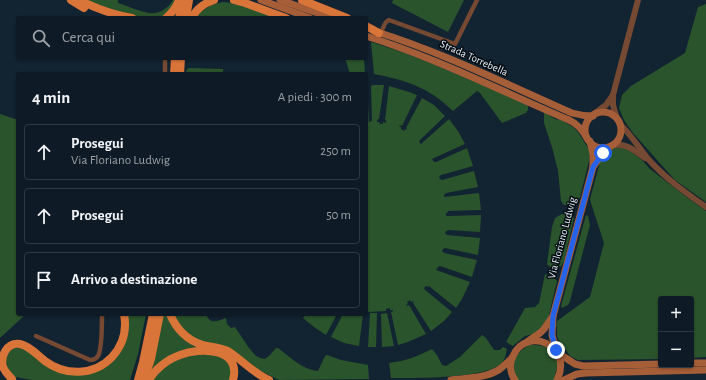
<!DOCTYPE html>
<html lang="it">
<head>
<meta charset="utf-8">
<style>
  body { margin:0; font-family:"Alegreya Sans",sans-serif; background:#1c2732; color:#f1f3f6 }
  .controls { position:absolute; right:12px; bottom:12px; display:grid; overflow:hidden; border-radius:4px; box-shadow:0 1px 3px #0004 }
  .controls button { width:36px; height:36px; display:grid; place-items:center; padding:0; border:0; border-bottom:1px solid #2e3842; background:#0e1a25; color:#f1f3f6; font:20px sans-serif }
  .stop { position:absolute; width:12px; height:12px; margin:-9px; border:3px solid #2563eb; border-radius:50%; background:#fff }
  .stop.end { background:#2563eb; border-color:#fff; box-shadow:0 1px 4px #0008 }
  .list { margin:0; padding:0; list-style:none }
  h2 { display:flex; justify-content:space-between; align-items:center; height:52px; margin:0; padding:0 16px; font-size:17px }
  h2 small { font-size:13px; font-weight:400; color:#9ba1a7 }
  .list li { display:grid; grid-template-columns:26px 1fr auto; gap:12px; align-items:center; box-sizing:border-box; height:56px; margin:0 8px 8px; padding:0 8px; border:1px solid #2e3842; border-radius:4px }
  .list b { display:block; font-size:15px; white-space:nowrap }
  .list p { margin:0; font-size:13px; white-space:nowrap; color:#9ba1a7 }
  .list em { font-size:13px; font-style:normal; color:#9ba1a7 }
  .icon { flex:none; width:22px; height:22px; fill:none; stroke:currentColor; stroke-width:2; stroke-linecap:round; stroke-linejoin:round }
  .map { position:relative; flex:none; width:706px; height:380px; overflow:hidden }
  .search { position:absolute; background:#0e1a25; box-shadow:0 1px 3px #0004; left:16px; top:16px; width:352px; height:44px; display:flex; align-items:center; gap:10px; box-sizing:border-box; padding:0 14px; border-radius:4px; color:#9ba1a7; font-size:15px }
  .panel { position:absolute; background:#0e1a25; box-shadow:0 1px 3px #0004; left:16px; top:72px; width:352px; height:244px; border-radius:4px }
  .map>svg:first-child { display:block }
  .green { fill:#2a542c }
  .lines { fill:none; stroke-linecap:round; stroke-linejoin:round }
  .minor { stroke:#764932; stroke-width:4.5 }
  .tertiary { stroke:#764932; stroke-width:6 }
  .secondary { stroke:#a55e37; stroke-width:7 }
  .trunk { stroke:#da753a; stroke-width:8 }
  .route { stroke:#2563eb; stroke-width:5 }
  .labels { text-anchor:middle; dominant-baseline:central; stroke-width:3; stroke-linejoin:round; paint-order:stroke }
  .street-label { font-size:11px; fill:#e4eff9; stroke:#050c12 }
</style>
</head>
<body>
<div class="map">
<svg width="706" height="380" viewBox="0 0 706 380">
  <rect width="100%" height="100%" fill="#122331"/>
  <g class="green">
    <path d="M85,0h33v3c10,3 20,8 31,10 9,2 20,-5 24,-13h4c-3,5 -7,11 -11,15 -13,12 -66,-10 -81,-15z"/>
    <polygon points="393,0 464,0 448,32 392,3"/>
    <path d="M223,2l10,1 47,15h-85c10,-10 14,-13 28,-16z"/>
    <polygon points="706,4 706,202 675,180 633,133 624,120 619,108 622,95 631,86 685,53 698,7"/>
    <path d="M371,42l31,10 36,14 88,38 2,2v4l-2,3 -24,10 -22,-30 -3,-2 -24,20c-25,-24 -45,-30 -79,-37z"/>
    <polygon points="345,58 364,58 365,74 350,74"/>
    <polygon points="190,68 223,69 223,74 185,74 187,69"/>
    <polygon points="366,85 367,86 369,122 372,121 371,86 373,85 384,85 379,119 377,120 377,122 379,122 380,124 383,124 383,122 386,123 386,120 385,120 389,86 409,92 417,95 402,126 400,125 399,126 401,127 401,129 404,131 405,129 407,130 407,129 406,128 422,98 434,105 445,116 420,140 419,142 421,144 449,119 458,131 465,144 434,158 432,159 434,162 436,162 467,148 473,166 441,175 439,177 440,179 442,180 474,171 478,187 446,193 444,195 444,197 479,193 481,210 448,211 448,212 446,213 446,216 448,216 481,215 480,232 448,230 447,231 446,231 445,233 447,235 480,238 478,255 445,248 443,249 442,251 444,253 477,260 472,277 440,266 438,267 436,270 470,282 462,299 456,308 429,286 428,287 426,286 424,288 425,290 452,312 444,321 431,331 413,303 414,302 413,301 411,302 410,300 407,302 408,304 406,305 407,306 409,305 426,334 408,342 398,345 391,312 393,311 393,310 390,310 390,308 386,309 386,311 368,312 368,309 366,308 366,119 367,114 366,110"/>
    <polygon points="544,112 555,119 561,120 573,127 578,132 590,151 589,161 580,197 576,204 571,205 564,205 561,201 558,171 552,147 544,123"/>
    <polygon points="0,114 18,120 18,314 26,314 0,338"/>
    <polygon points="616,148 626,148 642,160 650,169 685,196 706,211 706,357 691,358 691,299 661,299 661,359 578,360 570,356 558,339 557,336 557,327 556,326 557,321 590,297 604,243 591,203 590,199 601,159 608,151"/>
    <path d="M562,214h5l7,4 -10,43c-1,1 -2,4 -3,5 -4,4 -11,2 -14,-2l5,-37 3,-9z"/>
    <polygon points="586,215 588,216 590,225 570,301 568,305 562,308 561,306"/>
    <polygon points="545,274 555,279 557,281 549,315 545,324 534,334 525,336 513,346 506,342 525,308 535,307 539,303"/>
    <polygon points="370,313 377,313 376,347 368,347"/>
    <polygon points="387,313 394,346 382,347 381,314"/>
    <polygon points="126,314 146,314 138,354 130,380 32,380 15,377 8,371 5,358 11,348 24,347 44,363 81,373 116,354"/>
    <polygon points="163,314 167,314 198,347 190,349 152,371 153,361"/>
    <path d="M170,314h36c4,11 11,7 20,4l1,6 4,4 4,-1 14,21 7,8 4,2 5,1 5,-4 6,-7h2c12,9 25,22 40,23l7,-15 2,-1 14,5 27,5 1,14 -90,1 -72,-36 -21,-9z"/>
    <polygon points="306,314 337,314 326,335 314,327 303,318"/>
    <polygon points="343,314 363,314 359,346 344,343 331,337"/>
    <path d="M482,335l4,3 8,12h6l3,-3 4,2c-1,4 -2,11 -5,14 -15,16 -89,15 -111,15l-2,-15c17,-2 29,-7 43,-14l5,6 5,10 4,1 14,-9z"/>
    <path d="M529,345c18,0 20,2 29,17l-4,18h-36c-1,-3 -3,-6 -4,-9 -3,-13 6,-20 15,-26z"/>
    <polygon points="187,354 223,355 232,368 230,380 150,380 162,368"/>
  </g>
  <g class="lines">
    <g class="minor">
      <path d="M381,33c2,-4 3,-11 8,-13l66,24 22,-44"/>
      <polyline points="165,74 165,58"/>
      <path d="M36,336l54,24c3,0 6,-1 8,-4 4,-7 4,-33 4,-42"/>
    </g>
    <g class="tertiary">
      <polyline points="594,114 606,105 613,95"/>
      <polyline points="617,119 613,105 613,95 638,0"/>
      <path d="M620,124c11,11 19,24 29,36 16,18 37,33 57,47"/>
      <path d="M612,145c15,-2 22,5 33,13"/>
    </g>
    <g class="secondary">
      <polyline points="261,0 310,18"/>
      <polyline points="280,0 332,18"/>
      <path d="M374,31c68,21 132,53 198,82 7,2 13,3 21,3"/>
      <path d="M366,36c70,22 135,55 203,84 9,4 13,10 18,18"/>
      <circle cx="603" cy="130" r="18"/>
      <polyline points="593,167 603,153 609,147"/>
      <polyline points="527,342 540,333 544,329 553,316"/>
      <polyline points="556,350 552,335 553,316 593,167 593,154 590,141"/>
      <polyline points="558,353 575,364 583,366 661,364"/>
      <polyline points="691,363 706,363"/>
      <path d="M451,380c16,-2 36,-2 49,-11 4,-3 8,-7 12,-11"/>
      <path d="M515,380c-5,-7 -6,-16 -2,-24 14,-31 61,-10 44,24"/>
      <polyline points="564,380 577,374 586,373 706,370"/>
    </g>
    <g class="trunk">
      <polyline points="71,0 84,8"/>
      <path d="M79,0c16,8 35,15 53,18"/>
      <polyline points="234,0 245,3 286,18"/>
      <polyline points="302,0 347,18"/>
      <path d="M166,18c6,-5 10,-10 13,-18"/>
      <polyline points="179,18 182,3"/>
      <polyline points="186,18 189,0"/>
      <path d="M192,18c4,-9 13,-15 22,-18"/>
      <polyline points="366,26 379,33"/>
      <polyline points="174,74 175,58"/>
      <polyline points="180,74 181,58"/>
      <path d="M170,314c6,15 18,27 33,31 8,2 17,2 25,6 14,9 25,22 41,29"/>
      <path d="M12,379c-3,-3 -7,-7 -9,-12 -3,-11 4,-25 17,-23 10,2 17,11 25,17 20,15 49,15 67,-4 11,-12 15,-27 12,-43"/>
      <polyline points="138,380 143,362 153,314"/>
      <polyline points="144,380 151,359 160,314"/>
      <path d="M149,380c6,-11 19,-21 31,-25 20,-8 62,-7 53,25"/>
    </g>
  </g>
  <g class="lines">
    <polyline class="route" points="556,350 552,335 553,316 593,167 603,153"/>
  </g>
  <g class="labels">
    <g class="street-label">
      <text transform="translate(474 58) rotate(24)">Strada Torrebella</text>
      <text transform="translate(562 238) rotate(-75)">Via Floriano Ludwig</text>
    </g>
  </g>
</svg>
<div class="controls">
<button>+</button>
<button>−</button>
</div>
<div class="stop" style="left:603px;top:153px"></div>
<div class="stop end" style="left:556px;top:350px"></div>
<div class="search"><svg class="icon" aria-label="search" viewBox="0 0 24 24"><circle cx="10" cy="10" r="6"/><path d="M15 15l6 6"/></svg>Cerca qui</div>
<section class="panel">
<h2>4 min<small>A piedi · 300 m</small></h2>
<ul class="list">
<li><svg class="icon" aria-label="ahead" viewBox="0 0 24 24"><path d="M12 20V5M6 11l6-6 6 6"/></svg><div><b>Prosegui</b><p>Via Floriano Ludwig</p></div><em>250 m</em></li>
<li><svg class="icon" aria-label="ahead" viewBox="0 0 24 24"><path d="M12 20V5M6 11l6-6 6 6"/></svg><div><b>Prosegui</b></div><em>50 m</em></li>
<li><svg class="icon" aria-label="arrive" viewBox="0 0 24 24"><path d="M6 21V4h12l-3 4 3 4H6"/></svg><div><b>Arrivo a destinazione</b></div></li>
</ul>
</section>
</div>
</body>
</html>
